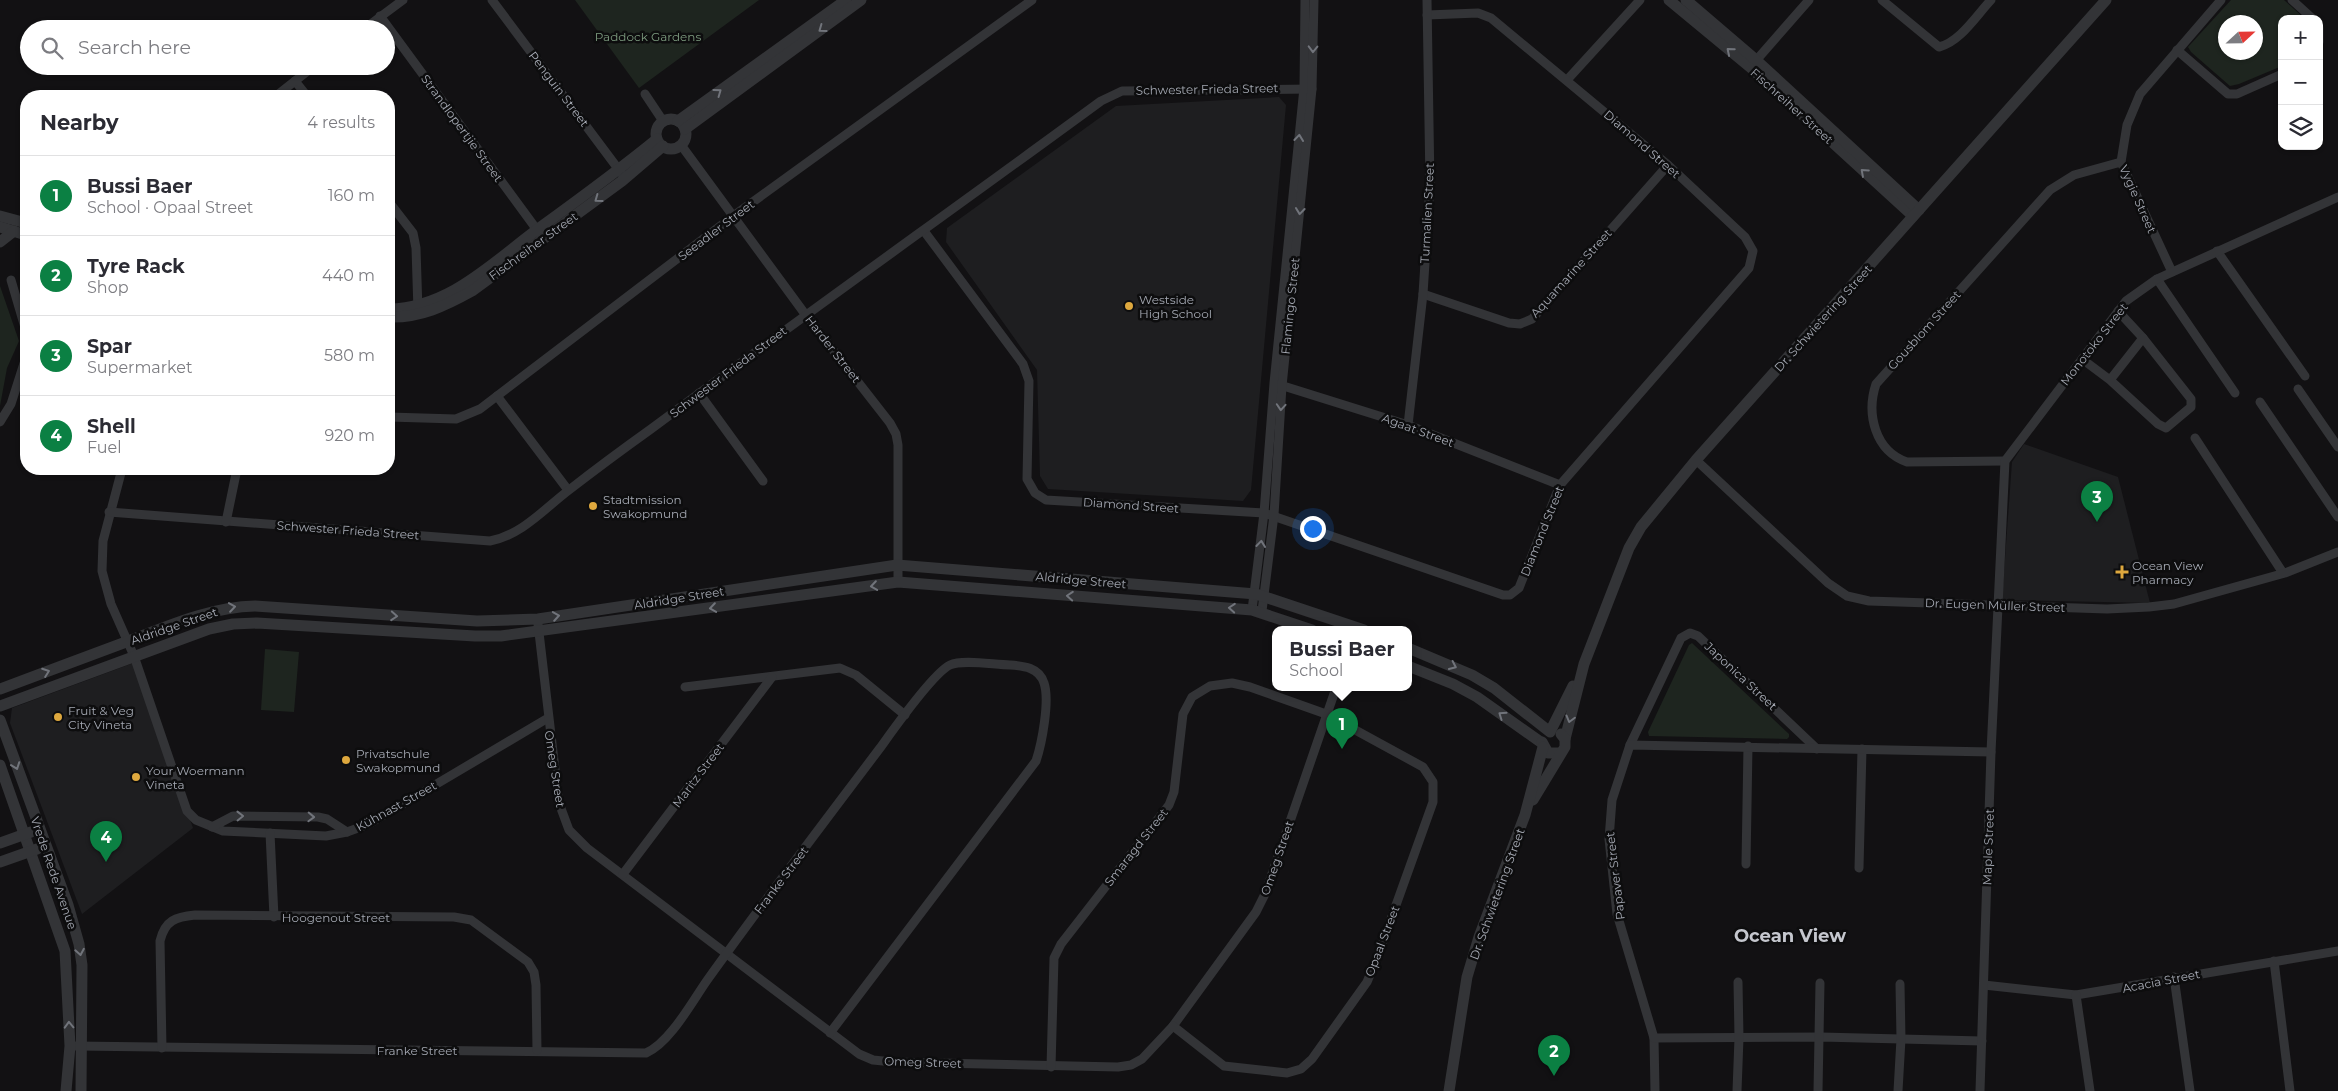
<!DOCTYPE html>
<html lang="en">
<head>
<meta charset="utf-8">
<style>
  body { margin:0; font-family:Montserrat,sans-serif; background:#f7f7f7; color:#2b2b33 }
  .controls { position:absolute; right:15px; top:15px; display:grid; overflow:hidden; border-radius:10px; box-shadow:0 1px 4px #0004 }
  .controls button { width:45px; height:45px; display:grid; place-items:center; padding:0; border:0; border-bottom:1px solid #e1e1e2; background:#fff; color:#2b2b33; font:25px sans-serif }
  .compass { position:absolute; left:2218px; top:15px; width:45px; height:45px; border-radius:50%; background:#fff; box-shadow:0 1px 4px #0004; rotate:68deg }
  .you { position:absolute; left:1312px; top:528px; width:18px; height:18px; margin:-12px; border:4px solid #fff; border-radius:50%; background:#1a73e8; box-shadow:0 0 0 8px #1a73e833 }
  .badge { display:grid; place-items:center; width:32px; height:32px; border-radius:50%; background:#0b8043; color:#fff; font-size:16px; font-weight:700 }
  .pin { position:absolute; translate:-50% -41px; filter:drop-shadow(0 1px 2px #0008) }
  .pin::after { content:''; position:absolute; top:26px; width:18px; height:15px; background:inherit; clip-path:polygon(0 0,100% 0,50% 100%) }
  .popup { position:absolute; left:1272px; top:626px; width:140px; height:65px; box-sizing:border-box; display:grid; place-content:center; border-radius:10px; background:#fff; filter:drop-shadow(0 1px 4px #0005); font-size:16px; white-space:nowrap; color:#7c7c81 }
  .popup b { font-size:19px; color:#2b2b33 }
  .popup::after { content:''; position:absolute; left:50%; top:100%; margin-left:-10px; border:10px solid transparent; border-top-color:#fff }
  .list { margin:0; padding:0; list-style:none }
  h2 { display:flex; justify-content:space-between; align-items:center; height:65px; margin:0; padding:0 20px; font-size:21px }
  h2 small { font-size:16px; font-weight:400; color:#7c7c81 }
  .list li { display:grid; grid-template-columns:32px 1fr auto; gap:15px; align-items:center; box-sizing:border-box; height:80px; padding:0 20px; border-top:1px solid #e1e1e2 }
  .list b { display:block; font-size:19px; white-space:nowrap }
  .list p { margin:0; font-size:16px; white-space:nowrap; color:#7c7c81 }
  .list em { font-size:16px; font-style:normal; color:#7c7c81 }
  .icon { flex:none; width:28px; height:28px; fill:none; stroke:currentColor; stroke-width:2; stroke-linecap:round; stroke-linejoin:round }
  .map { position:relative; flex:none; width:2338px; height:1091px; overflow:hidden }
  .search { position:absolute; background:#fff; box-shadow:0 1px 4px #0004; left:20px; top:20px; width:375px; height:55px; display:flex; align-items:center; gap:12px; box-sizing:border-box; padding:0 18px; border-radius:28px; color:#7c7c81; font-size:19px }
  .panel { position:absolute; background:#fff; box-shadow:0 1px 4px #0004; left:20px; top:90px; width:375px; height:385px; border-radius:20px }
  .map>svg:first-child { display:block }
  .built { fill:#1e1e20 }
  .green { fill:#1e251f; fill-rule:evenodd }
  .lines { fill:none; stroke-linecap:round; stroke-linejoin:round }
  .minor { stroke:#333437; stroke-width:9 }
  .tertiary { stroke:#333437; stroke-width:11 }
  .oneway { stroke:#71747b }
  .poi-dot { fill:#dea83e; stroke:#0d0d0e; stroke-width:2 }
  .labels { text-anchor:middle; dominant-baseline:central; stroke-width:5; stroke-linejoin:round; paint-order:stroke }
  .park-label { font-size:12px; fill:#7d9b7f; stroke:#0d0d0e }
  .street-label { font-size:12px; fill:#a4a8b2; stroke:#0d0d0e }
  .poi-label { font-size:12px; fill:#a4a8b2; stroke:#0d0d0e; text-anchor:start }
  .district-label { font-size:18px; font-weight:bold; fill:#c5c7ce; stroke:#0d0d0e }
</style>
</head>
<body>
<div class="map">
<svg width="2338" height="1091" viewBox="0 0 2338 1091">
  <rect width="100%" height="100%" fill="#121113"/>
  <g class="built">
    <polygon points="1279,97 1286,105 1251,490 1243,501 1048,489 1040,476 1037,370 946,242 947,228 1116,106"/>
    <polygon points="2024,444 2118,477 2150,603 2002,600 2012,462"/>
    <polygon points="136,662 193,828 82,914 10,723 12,708"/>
  </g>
  <g class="green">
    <polygon points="575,0 759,0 639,88"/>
    <path d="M2231,0h53l21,19h-23v47l-43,18 -9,2 -39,-34 -3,-5zM2226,22h30v30h-30z"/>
    <polygon points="0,286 19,341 7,368 0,406"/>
    <polygon points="1692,643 1789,734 1789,737 1787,739 1649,736 1648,732 1689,645"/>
    <polygon points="265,649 299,652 294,712 261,710"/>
  </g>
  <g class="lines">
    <g class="minor">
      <polyline points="492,0 622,174"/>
      <path d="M1882,0l57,47c21,-5 37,-31 52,-47"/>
      <polyline points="2292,0 2313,19"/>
      <polyline points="380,16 540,234"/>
      <polyline points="2319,28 2319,42"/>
      <polyline points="364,29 403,0"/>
      <polyline points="2177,50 2228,94 2237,94 2282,74"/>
      <polyline points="1753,64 1809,0"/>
      <polyline points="1567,80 1640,0"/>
      <polyline points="295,81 307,96"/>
      <polyline points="645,94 663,121"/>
      <polyline points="276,96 314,66"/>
      <polyline points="681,145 805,314 890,423 896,434 898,445 898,582"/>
      <polyline points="389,202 413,233 416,248 418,311"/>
      <polyline points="924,231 1023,364 1029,381 1027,479 1035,493 1046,500 1264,513 1503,595 1510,595 1519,588 1560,485 1749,268 1753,251 1745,237 1668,165 1491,18 1478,13 1427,15"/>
      <polyline points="2217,251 2305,376"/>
      <polyline points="2172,272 2121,162 2127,125 2140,94 2221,0"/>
      <polyline points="2157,279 2235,393"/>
      <polyline points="11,280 26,331"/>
      <polyline points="1423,294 1509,323 1520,324 1532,319 1668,165"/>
      <polyline points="2118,311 2143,338"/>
      <polyline points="2082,359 2110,380 2158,424 2166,428 2191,407 2191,399 2143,338 2110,380"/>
      <polyline points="1277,384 1408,425 1560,485"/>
      <polyline points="2298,389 2338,447"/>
      <polyline points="699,393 763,481"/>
      <polyline points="497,396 568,490"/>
      <polyline points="2260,402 2338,517"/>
      <polyline points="389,417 456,419 480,409 732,217 1032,0"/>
      <polyline points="0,422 11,404 26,357"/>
      <polyline points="1408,425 1423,294 1430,185 1427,0"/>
      <polyline points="2195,438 2283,573"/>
      <polyline points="1696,460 1828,583 1847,596 1869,601 2107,609 2149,607 2174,604 2285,573 2338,552"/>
      <path d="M2005,461l-98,1c-32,-11 -41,-48 -31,-78l174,-194 24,-15 47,-13"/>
      <polyline points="122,469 103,541 102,571 111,604 134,656 187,811 196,820 223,831 326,836 347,832 369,824 548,718"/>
      <path d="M109,512l381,29c32,-6 54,-32 79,-51 27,-21 54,-41 82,-61 149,-111 300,-218 450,-328l21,-10 190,-2"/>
      <polyline points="226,522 237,469"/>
      <polyline points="1252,610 1264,513 1274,383 1304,88 1305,0"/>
      <polyline points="1262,611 1274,515 1282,386 1312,89 1314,0"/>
      <polyline points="538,624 559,803 569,830 587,848 859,1054 873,1060 893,1062 1118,1067 1131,1065 1142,1059 1173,1026 1256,912 1265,894 1336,688"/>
      <polyline points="685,687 840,668 856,675 905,715"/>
      <polyline points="1630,745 1681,638 1690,633 1698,636 1817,749"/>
      <polyline points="212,827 233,816 318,817 327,819 347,832"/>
      <polyline points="270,833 274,917"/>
      <polyline points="1746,864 1748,746"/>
      <polyline points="1859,868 1862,749"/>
      <polyline points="623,874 772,677"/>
      <polyline points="2274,961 2290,1091"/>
      <polyline points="2174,977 2190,1091"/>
      <polyline points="1984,985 2076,995 2338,951"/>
      <polyline points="2076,995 2090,1091"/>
      <polyline points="1654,1038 1655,1091"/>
      <polyline points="1982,1041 1821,1037 1654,1038 1617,914 1609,839 1612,800 1630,745 1991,752"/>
      <path d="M76,1046l570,7c24,-10 47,-53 62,-74 56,-78 114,-154 172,-231 13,-18 53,-75 70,-83 13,-6 45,0 60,0 13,1 29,2 34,18 6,17 -2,60 -8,78l-206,272"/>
      <path d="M162,1048l-2,-107c5,-21 16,-24 35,-26l259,2 17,3 57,42 6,10 2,13 1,65"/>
      <polyline points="1051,1067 1054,958 1061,944 1169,805 1174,792 1183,714 1192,697 1210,686 1232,683 1250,687 1326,714 1423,767 1433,782 1433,802 1377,958 1367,982 1312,1059 1301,1069 1287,1073 1224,1066 1173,1026"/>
      <polyline points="1737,1091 1739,1038 1738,982"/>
      <polyline points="1818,1091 1820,983"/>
      <polyline points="1898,1091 1901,1039 1900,984"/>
      <polyline points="1980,1091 1991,752 2005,461 2126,301 2157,279 2338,197"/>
    </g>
    <g class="tertiary">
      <polyline points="1669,0 1750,67 1913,216"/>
      <polyline points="1686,0 1756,60 1919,210"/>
      <circle cx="671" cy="134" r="15"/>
      <polyline points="678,121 846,0"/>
      <polyline points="685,129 861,0"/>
      <polyline points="0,216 26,223"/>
      <polyline points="0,227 26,235"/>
      <polyline points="0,242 14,231"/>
      <path d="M389,309c60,-1 103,-46 149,-80 40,-29 80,-58 119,-90"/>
      <path d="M389,317c31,1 56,-11 83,-26l150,-110 41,-35"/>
      <polyline points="1408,648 1472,675 1494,688 1550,732 1573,686"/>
      <polyline points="1408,666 1453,684 1477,697 1542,743"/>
      <path d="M0,689c42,-16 84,-31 126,-47 42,-16 84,-35 129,-36l222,15 61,-2 359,-54 359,29 108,36"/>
      <polyline points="0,706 209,629 233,624 257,623 475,636 501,636 898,582 1252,610 1312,630"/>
      <polyline points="0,720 68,905 79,944 82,965 81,1091"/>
      <polyline points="1565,739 1584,664 1629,548 1641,527 1696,460 2106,0"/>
      <polyline points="1542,742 1548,753 1559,753"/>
      <polyline points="0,765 65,951 70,1046 66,1091"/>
      <polyline points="1533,800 1565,747 1565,739 1561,734"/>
      <polyline points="0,843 31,832"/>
      <polyline points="0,862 37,849"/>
      <polyline points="1449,1091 1467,977 1479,937 1525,815 1543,747"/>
    </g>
  </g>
  <defs><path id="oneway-chevron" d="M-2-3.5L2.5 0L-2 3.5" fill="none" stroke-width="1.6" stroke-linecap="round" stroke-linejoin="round" transform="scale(1.25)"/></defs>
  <g class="oneway">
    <use href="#oneway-chevron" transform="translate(822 29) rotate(144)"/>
    <use href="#oneway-chevron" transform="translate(1313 49) rotate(91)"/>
    <use href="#oneway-chevron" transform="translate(1730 51) rotate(-140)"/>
    <use href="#oneway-chevron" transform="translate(718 92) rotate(-36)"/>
    <use href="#oneway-chevron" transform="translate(1299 138) rotate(-84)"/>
    <use href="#oneway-chevron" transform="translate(1864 172) rotate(-138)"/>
    <use href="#oneway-chevron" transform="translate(598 199) rotate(144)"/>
    <use href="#oneway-chevron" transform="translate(1300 211) rotate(96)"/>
    <use href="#oneway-chevron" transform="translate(1281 407) rotate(94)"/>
    <use href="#oneway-chevron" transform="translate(1261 544) rotate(-84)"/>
    <use href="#oneway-chevron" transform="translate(874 586) rotate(172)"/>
    <use href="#oneway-chevron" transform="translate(1070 596) rotate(-176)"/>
    <use href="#oneway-chevron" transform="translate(232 607) rotate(-8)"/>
    <use href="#oneway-chevron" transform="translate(713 608) rotate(172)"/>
    <use href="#oneway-chevron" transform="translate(1232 608) rotate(-176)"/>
    <use href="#oneway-chevron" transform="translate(394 616) rotate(4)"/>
    <use href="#oneway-chevron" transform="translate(556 616) rotate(-9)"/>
    <use href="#oneway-chevron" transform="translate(1453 666) rotate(25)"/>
    <use href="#oneway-chevron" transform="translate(46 672) rotate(-20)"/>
    <use href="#oneway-chevron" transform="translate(1502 715) rotate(-145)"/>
    <use href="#oneway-chevron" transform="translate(1570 719) rotate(105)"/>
    <use href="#oneway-chevron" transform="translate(16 766) rotate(70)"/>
    <use href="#oneway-chevron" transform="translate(240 816) rotate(-1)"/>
    <use href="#oneway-chevron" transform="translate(311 817) rotate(2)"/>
    <use href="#oneway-chevron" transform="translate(80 952) rotate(80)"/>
    <use href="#oneway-chevron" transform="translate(69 1025) rotate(-92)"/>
  </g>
  <g class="poi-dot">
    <circle cx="1129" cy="306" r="5"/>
    <circle cx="593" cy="506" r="5"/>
    <path d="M2119.5 564.5h5v5h5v5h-5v5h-5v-5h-5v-5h5z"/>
    <circle cx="58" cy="717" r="5"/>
    <circle cx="346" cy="760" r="5"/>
    <circle cx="136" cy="777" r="5"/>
  </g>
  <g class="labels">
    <g class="park-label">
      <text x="648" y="36">Paddock Gardens</text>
    </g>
    <g class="street-label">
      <text transform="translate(559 89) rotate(53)">Penguin Street</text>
      <text transform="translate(1207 89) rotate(-1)">Schwester Frieda Street</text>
      <text transform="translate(1792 106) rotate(42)">Fischreiher Street</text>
      <text transform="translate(462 128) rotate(54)">Strandlopertjie Street</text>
      <text transform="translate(1642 144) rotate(41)">Diamond Street</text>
      <text transform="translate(2138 199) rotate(66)">Vygie Street</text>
      <text transform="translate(1427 213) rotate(-87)">Turmalien Street</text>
      <text transform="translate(716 230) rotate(-37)">Seeadler Street</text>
      <text transform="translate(533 246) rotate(-36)">Fischreiher Street</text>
      <text transform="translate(1571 273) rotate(-48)">Aquamarine Street</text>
      <text transform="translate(1290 306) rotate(-84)">Flamingo Street</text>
      <text transform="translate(1823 318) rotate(-48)">Dr. Schwietering Street</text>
      <text transform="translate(1924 330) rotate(-48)">Gousblom Street</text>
      <text transform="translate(2094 344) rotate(-52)">Monotoko Street</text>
      <text transform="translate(833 349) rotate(52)">Harder Street</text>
      <text transform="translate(728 372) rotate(-37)">Schwester Frieda Street</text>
      <text transform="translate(1418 430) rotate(20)">Agaat Street</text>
      <text transform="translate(1131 505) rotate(4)">Diamond Street</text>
      <text transform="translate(348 530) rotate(4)">Schwester Frieda Street</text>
      <text transform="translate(1542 531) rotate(-68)">Diamond Street</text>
      <text transform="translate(1081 580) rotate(5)">Aldridge Street</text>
      <text transform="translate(679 598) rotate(-9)">Aldridge Street</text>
      <text transform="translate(1995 605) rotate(2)">Dr. Eugen Müller Street</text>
      <text transform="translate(174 626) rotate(-19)">Aldridge Street</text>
      <text transform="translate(1741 676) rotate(43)">Japonica Street</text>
      <text transform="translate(555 769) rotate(81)">Omeg Street</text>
      <text transform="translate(698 775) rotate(-53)">Maritz Street</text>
      <text transform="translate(396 806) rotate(-29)">Kühnast Street</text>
      <text transform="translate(1136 847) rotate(-52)">Smaragd Street</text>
      <text transform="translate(1988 847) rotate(-88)">Maple Street</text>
      <text transform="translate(1277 858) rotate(-71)">Omeg Street</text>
      <text transform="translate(54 873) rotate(71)">Vrede Rede Avenue</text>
      <text transform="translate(1615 876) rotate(-97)">Papaver Street</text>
      <text transform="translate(781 880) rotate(-53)">Franke Street</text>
      <text transform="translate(1497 894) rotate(-70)">Dr. Schwietering Street</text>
      <text x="336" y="917">Hoogenout Street</text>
      <text transform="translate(1382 941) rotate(-69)">Opaal Street</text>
      <text transform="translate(2161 981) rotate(-11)">Acacia Street</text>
      <text x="417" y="1050">Franke Street</text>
      <text transform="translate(923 1062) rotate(2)">Omeg Street</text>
    </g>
    <g class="poi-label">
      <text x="1139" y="299">Westside<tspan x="1139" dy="14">High School</tspan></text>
      <text x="603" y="499">Stadtmission<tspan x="603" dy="14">Swakopmund</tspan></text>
      <text x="2132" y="565">Ocean View<tspan x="2132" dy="14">Pharmacy</tspan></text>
      <text x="68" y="710">Fruit &amp; Veg<tspan x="68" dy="14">City Vineta</tspan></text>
      <text x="356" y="753">Privatschule<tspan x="356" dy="14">Swakopmund</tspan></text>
      <text x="146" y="770">Your Woermann<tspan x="146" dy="14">Vineta</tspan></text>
    </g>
    <g class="district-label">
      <text x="1790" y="936">Ocean View</text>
    </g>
  </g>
</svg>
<div class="controls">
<button>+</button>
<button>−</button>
<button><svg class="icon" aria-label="layers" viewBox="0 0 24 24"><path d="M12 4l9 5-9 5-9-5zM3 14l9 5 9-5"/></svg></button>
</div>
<svg class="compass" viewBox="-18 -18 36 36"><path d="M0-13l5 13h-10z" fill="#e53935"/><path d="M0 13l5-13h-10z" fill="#7c7c81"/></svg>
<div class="you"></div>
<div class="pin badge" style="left:1342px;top:749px">1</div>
<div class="popup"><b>Bussi Baer</b>School</div>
<div class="pin badge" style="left:1554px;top:1076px">2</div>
<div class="pin badge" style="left:2097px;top:522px">3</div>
<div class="pin badge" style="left:106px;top:862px">4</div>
<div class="search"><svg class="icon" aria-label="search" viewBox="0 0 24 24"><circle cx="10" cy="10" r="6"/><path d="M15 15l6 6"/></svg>Search here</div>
<section class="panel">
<h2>Nearby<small>4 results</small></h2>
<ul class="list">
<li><span class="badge">1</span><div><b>Bussi Baer</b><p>School · Opaal Street</p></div><em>160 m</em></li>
<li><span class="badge">2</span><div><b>Tyre Rack</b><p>Shop</p></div><em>440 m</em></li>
<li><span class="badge">3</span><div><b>Spar</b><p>Supermarket</p></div><em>580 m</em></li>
<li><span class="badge">4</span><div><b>Shell</b><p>Fuel</p></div><em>920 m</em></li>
</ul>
</section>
</div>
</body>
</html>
